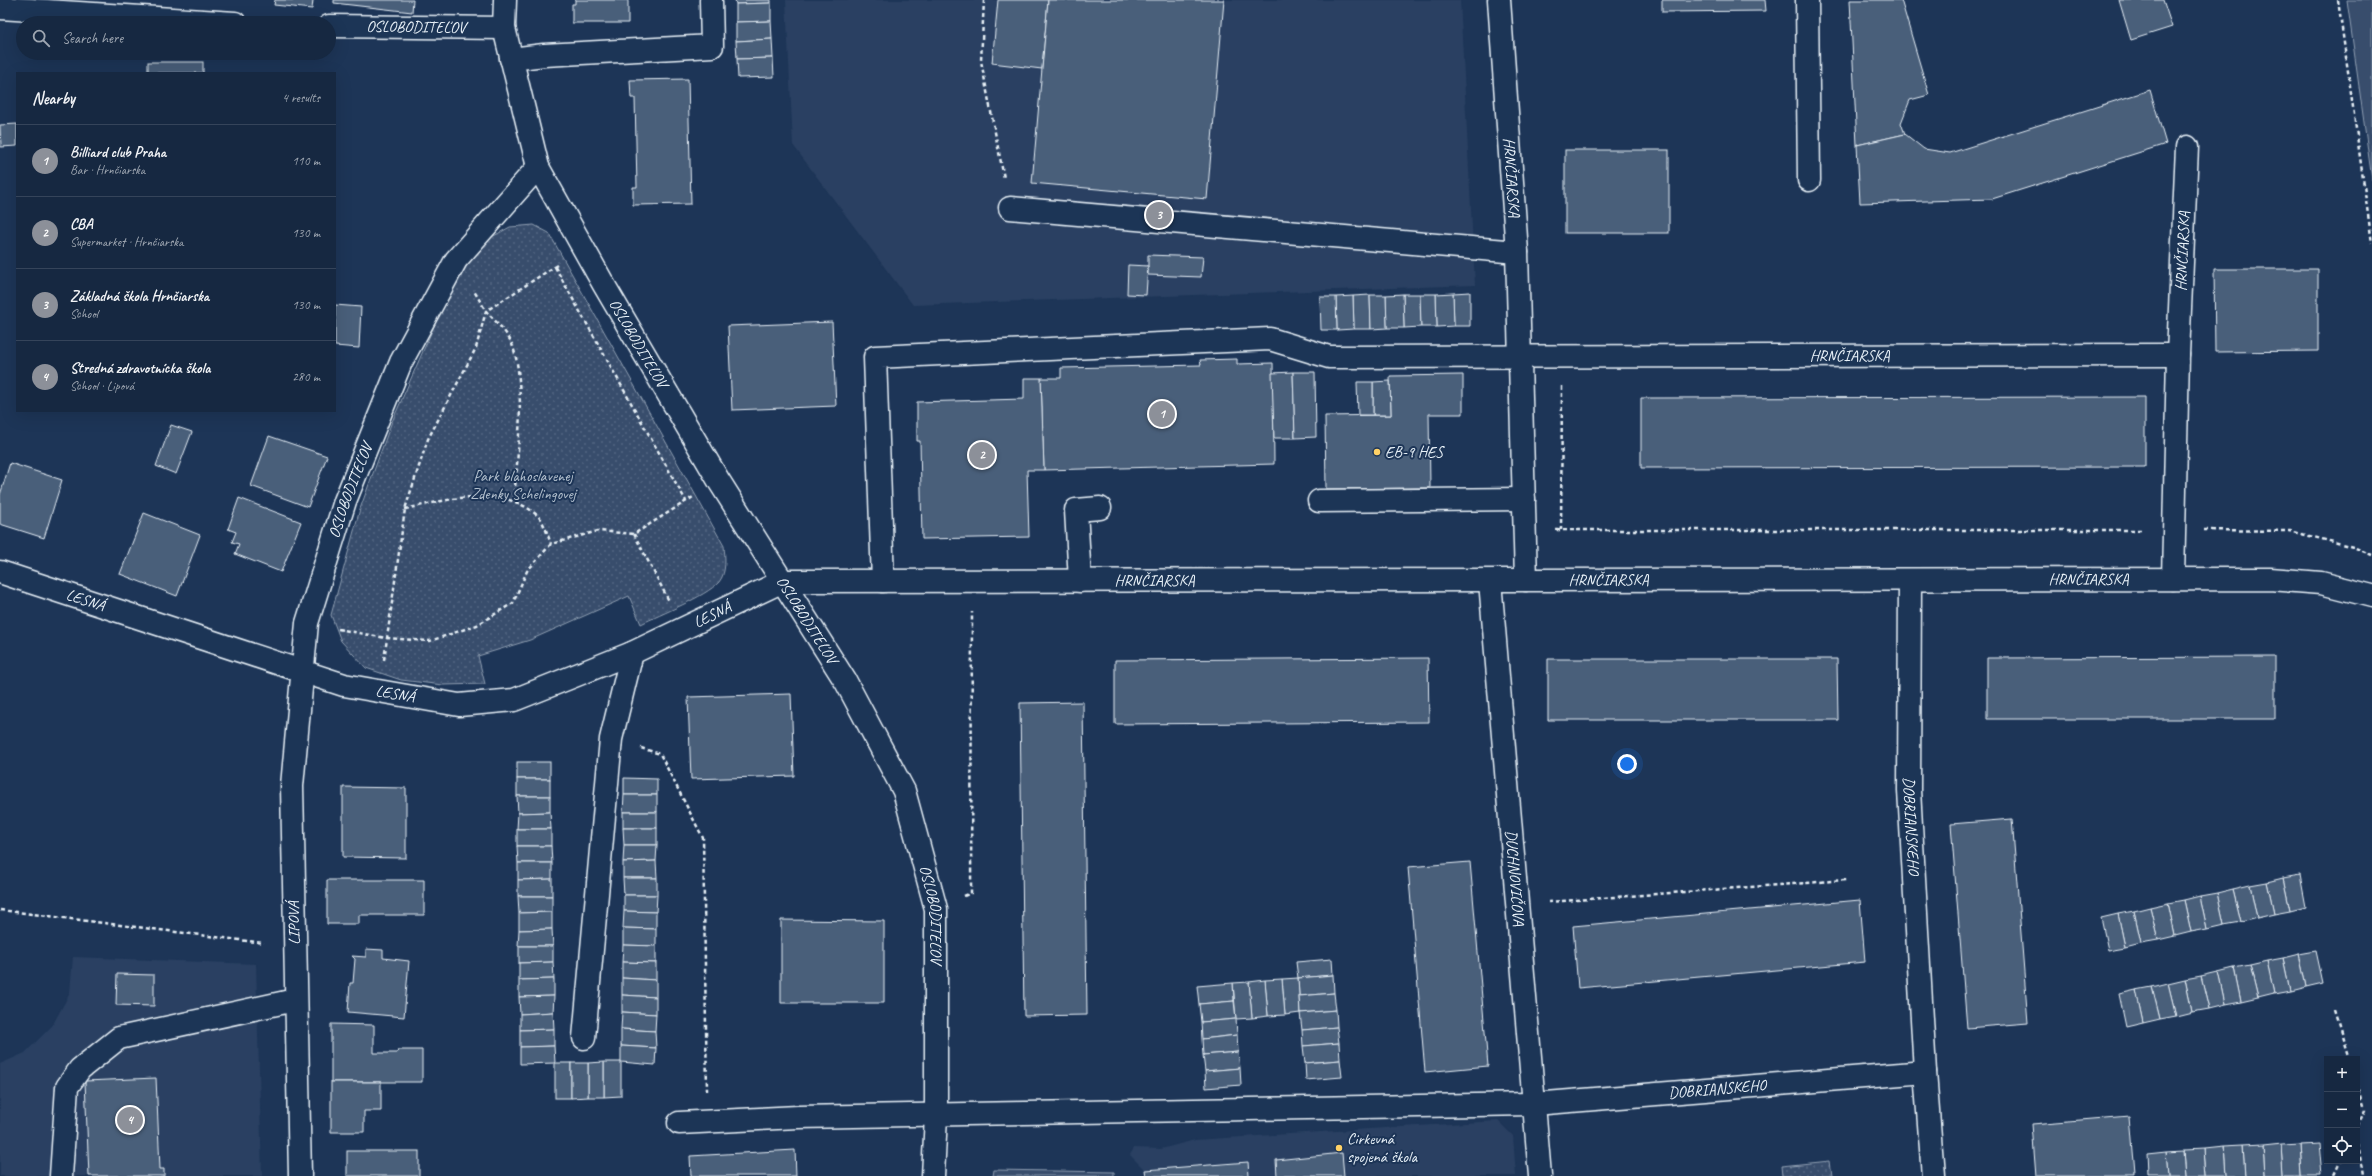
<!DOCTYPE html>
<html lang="en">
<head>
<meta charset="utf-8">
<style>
  body { margin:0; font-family:Caveat,sans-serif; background:#1f3048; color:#f1f3f6 }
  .controls { position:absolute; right:12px; bottom:12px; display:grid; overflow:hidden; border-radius:0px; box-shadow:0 4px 16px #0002 }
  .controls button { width:36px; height:36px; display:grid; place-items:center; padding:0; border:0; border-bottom:1px solid #35445a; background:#162841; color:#f1f3f6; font:20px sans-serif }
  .you { position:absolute; left:1627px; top:764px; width:14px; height:14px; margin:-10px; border:3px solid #fff; border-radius:50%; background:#1a73e8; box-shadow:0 0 0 6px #1a73e833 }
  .badge { display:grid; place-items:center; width:26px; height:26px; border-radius:50%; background:#8c9099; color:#fff; font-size:13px; font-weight:700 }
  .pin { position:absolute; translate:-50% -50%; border:2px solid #fff; box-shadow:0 1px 4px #0006 }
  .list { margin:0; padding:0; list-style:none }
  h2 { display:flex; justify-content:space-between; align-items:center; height:52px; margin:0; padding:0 16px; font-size:17px }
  h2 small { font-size:13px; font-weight:400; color:#9ea6b1 }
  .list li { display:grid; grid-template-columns:26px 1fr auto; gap:12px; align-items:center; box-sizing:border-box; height:72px; padding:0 16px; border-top:1px solid #35445a }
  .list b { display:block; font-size:15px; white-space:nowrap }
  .list p { margin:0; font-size:13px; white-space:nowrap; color:#9ea6b1 }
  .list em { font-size:13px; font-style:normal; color:#9ea6b1 }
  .icon { flex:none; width:22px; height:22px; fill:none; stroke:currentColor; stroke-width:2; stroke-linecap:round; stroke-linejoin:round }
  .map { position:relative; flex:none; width:2372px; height:1176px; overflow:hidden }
  .search { position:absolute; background:#162841; box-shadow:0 4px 16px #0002; left:16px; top:16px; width:320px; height:44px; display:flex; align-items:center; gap:10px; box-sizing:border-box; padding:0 14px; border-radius:22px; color:#9ea6b1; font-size:15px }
  .panel { position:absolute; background:#162841; box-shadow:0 4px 16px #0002; left:16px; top:72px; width:320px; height:340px; border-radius:0px }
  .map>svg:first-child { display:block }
  .built { fill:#2a4162 }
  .grass { fill:#374d6c; stroke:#909fb2 }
  .park { fill:url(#park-dots); stroke:#909fb2 }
  .building { fill:#495e7a; stroke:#e8f1f8 }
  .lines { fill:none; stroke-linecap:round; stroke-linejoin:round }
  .minor-casing { stroke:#e8f1f8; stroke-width:25 }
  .path { stroke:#e8f1f8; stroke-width:2.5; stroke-dasharray:4 3; stroke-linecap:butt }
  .minor { stroke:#1d3557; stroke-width:22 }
  .poi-dot { fill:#ffd166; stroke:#1d3557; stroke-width:1.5 }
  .labels { text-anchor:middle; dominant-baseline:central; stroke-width:4; stroke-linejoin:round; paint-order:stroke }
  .street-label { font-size:16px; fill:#e8f1f8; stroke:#1d3557 }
  .poi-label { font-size:16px; fill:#e8f1f8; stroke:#1d3557; text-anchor:start }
  .park-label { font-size:16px; fill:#b3c0ce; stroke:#1d3557 }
</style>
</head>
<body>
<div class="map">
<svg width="2372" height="1176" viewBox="0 0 2372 1176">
  <defs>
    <pattern id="park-dots" width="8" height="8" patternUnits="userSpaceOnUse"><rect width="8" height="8" fill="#374d6c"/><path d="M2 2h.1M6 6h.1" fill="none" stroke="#546782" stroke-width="1.8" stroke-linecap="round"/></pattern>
  </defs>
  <rect width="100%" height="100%" fill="#1d3557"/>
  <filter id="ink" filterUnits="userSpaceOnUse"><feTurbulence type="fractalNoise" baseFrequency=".025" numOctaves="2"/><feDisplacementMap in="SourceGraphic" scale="8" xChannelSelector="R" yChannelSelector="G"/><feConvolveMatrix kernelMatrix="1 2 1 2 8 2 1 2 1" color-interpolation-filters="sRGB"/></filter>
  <g filter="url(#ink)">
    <g class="built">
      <polygon points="786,0 1460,0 1475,285 913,305 793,145"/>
      <polygon points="73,957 256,964 262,1176 0,1176 0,1064 25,1053 52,1026 70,993"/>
      <polygon points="1498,1121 1513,1136 1516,1176 1146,1176 1145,1170 1130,1155 1134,1148 1161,1149 1195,1140"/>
    </g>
    <g class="grass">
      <polygon points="2347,0 2372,0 2372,180"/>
      <polygon points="994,1170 1114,1172 1114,1176 993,1176"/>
    </g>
    <g class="park">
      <path d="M534,225l15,8 175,313c1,11 3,26 -5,36 -14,15 -58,32 -78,42l-12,-28 -99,44 -52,16 7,28 -42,1 -42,-5 -35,-12 -25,-27 -10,-26 29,-106 31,-85 47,-107 31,-55 21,-24 20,-11z"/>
      <polygon points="1830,1161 1832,1176 1782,1176 1781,1166"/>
    </g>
    <g class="building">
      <polygon points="275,0 313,0 312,9 274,5"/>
      <polygon points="334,0 413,0 412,12 334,3"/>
      <polygon points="575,0 628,0 628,23 572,23 572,4 575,4"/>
      <polygon points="735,0 771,0 771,3 736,4"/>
      <polygon points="998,0 1048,0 1042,69 992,63"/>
      <polygon points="1048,0 1224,0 1207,199 1032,183"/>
      <polygon points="1662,0 1765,0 1766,11 1662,12"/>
      <polygon points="1850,0 1901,0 1929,95 1910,100 1901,123 1905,134 1857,145"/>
      <polygon points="2119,0 2163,0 2172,27 2131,40"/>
      <polygon points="771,3 771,21 736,22 736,4"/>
      <polygon points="771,21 772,39 736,41 736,22"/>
      <polygon points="772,39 773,58 737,59 736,41"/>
      <polygon points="773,58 774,77 738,78 737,59"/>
      <rect x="148" y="62" width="55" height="11"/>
      <polygon points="688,79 691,204 633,205 633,187 637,187 635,98 631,98 630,80"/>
      <polygon points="2150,90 2166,144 1992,199 1860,203 1857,145 1905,134 1924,149 1950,153"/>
      <polygon points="17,124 17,146 1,147 0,125"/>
      <rect x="1565" y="150" width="104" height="83"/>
      <polygon points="1148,255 1203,257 1201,277 1148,275"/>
      <polygon points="1128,265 1148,266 1146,295 1127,294"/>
      <polygon points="2214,269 2318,269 2318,351 2215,352"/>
      <polygon points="1470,292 1470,326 1454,326 1453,293"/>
      <polygon points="1453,293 1454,326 1437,327 1436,294"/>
      <polygon points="1403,294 1420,294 1421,327 1404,328"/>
      <polygon points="1403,294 1404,328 1387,328 1386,295"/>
      <polygon points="1420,294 1436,294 1437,327 1421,327"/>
      <polygon points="1370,295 1371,329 1354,329 1353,296"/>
      <polygon points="1370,295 1386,295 1387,328 1371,329"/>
      <polygon points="1353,296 1354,329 1337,330 1336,297"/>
      <polygon points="1320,297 1336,297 1337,330 1321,330"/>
      <polygon points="335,305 361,307 359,348 335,346"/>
      <polygon points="832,322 836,406 732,410 728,326"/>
      <polygon points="1237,359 1237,364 1273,363 1274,464 1044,470 1041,378 1061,378 1061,368 1201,365 1200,360"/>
      <polygon points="1293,372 1295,438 1274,438 1272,373"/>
      <polygon points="1293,372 1315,372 1316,437 1295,438"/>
      <polygon points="1463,375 1463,414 1429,414 1430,488 1326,489 1325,416 1391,415 1390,376"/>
      <polygon points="1024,378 1041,378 1044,470 1027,470 1029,537 922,539 920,441 917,441 917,402 1024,399"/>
      <polygon points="1390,381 1391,415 1373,415 1373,382"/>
      <polygon points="1357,382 1373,382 1373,415 1358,415"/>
      <polygon points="2145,397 2145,467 1641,468 1641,398"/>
      <polygon points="171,425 192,432 176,474 156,466"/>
      <polygon points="269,436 327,456 308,507 251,486"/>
      <polygon points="10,463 62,480 44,538 0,524 0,495"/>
      <polygon points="239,498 301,522 281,572 235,554 239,544 232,542 236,532 228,529"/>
      <polygon points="144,513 200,535 177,596 120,574"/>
      <polygon points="2275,657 2275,719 1987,719 1987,658"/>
      <polygon points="1428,658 1429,722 1115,724 1115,660"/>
      <polygon points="1548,659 1837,659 1838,720 1548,720"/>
      <polygon points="791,694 794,776 691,779 688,697"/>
      <polygon points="1083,702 1087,1015 1024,1016 1020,703"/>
      <rect x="517" y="762" width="33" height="17"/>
      <polygon points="624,778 657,779 657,795 624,795"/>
      <rect x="517" y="779" width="33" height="17"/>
      <polygon points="343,787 406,788 406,858 343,857"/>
      <polygon points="624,795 657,795 657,812 623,812"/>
      <polygon points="517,796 550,796 550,812 518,813"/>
      <polygon points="550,812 551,829 517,829 518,813"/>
      <rect x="623" y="812" width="34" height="16"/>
      <polygon points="2012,819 2028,1023 1967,1028 1951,824"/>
      <polygon points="623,828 657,828 657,845 624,845"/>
      <rect x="517" y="829" width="34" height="17"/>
      <polygon points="624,845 657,845 656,861 623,862"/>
      <polygon points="517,846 551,846 552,863 518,863"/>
      <polygon points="656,861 657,878 623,878 623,862"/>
      <polygon points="1470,862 1488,1066 1425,1072 1408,867"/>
      <polygon points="518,863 552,863 552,879 518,880"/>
      <polygon points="2300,875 2306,907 2290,911 2283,878"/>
      <polygon points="623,878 657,878 657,895 624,895"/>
      <polygon points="2283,878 2290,911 2274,914 2267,882"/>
      <polygon points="552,879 552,896 518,896 518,880"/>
      <polygon points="327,880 424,880 424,915 359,915 359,924 327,924"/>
      <polygon points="2267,882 2274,914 2257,918 2250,885"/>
      <polygon points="2250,885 2257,918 2241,922 2233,889"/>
      <polygon points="2233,889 2241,922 2224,925 2217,893"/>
      <polygon points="2217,893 2224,925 2207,929 2200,896"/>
      <polygon points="624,895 657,895 656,912 624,911"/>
      <polygon points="518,896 552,896 552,912 519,913"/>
      <polygon points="2200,896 2207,929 2191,932 2184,900"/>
      <polygon points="1860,900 1865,962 1578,988 1573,926"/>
      <polygon points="2184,900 2191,932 2175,936 2168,903"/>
      <polygon points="2168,903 2175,936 2158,940 2150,907"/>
      <polygon points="2150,907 2158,940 2141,943 2134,911"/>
      <polygon points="624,911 656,912 656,929 623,928"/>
      <polygon points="2134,911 2141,943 2125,947 2118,914"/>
      <polygon points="552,912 552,929 519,930 519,913"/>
      <polygon points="2118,914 2125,947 2108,950 2101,918"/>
      <polygon points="781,920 884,921 884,1003 781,1003"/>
      <polygon points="623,928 656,929 656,946 623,945"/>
      <polygon points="552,929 553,946 518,946 519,930"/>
      <polygon points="623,945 656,946 656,963 622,962"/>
      <polygon points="519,946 553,946 553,962 519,963"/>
      <polygon points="366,949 383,950 383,958 409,961 404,1017 348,1012 350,983 353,983 355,959 352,956 366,957"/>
      <polygon points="2316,951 2323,983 2306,987 2299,954"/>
      <polygon points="2299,954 2306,987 2290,991 2283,958"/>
      <polygon points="2283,958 2290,991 2274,994 2267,961"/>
      <polygon points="1332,959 1333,975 1298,978 1296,962"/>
      <polygon points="2267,961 2274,994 2258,998 2250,965"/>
      <polygon points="553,962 554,979 519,980 519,963"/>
      <polygon points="622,962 656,963 656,980 622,978"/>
      <polygon points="2250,965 2258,998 2241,1002 2234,968"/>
      <polygon points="2234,968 2241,1002 2225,1005 2218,972"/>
      <polygon points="2218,972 2225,1005 2209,1009 2201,976"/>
      <polygon points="117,974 154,975 154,1006 116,1005"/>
      <polygon points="1333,975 1334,993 1299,996 1298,978"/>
      <polygon points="2201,976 2209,1009 2192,1012 2185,979"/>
      <polygon points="622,978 656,980 656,997 622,995"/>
      <polygon points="1298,978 1300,1013 1285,1015 1282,979"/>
      <polygon points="554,979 554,996 519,997 519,980"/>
      <polygon points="1282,979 1285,1015 1268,1016 1265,980"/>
      <polygon points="2185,979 2192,1012 2176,1016 2168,983"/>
      <polygon points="1265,980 1268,1016 1252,1018 1249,982"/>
      <polygon points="1249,982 1252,1018 1236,1019 1233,983"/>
      <polygon points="1233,983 1234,1001 1199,1004 1197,986"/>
      <polygon points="2168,983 2176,1016 2160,1019 2152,987"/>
      <polygon points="2152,987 2160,1019 2143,1023 2136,990"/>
      <polygon points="2136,990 2143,1023 2126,1027 2119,994"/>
      <polygon points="1334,993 1336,1010 1300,1013 1299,996"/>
      <polygon points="622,995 656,997 656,1014 622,1012"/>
      <polygon points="554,996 553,1012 520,1014 519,997"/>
      <polygon points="1234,1001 1236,1019 1201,1022 1199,1004"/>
      <polygon points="1336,1010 1337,1027 1302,1030 1300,1013"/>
      <polygon points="553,1012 554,1029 520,1030 520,1014"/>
      <polygon points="622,1012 656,1014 655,1031 621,1029"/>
      <polygon points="1236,1019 1237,1035 1202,1039 1201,1022"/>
      <polygon points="331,1024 374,1025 374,1053 397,1053 398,1050 422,1050 422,1082 331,1082"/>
      <polygon points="1337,1027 1339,1043 1303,1046 1302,1030"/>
      <polygon points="554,1029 554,1046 520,1047 520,1030"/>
      <polygon points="621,1029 655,1031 656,1048 621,1046"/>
      <polygon points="1237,1035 1238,1052 1203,1055 1202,1039"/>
      <polygon points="1339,1043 1340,1060 1305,1063 1303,1046"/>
      <polygon points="554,1046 555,1063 520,1064 520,1047"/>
      <polygon points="621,1046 656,1048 655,1065 621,1062"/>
      <polygon points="1238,1052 1240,1068 1205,1071 1203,1055"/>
      <polygon points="1340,1060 1342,1077 1306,1080 1305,1063"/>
      <polygon points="604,1062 621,1062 621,1096 604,1097"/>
      <polygon points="604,1062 604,1097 588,1097 588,1063"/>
      <rect x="555" y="1063" width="16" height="35"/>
      <polygon points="571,1063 588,1063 588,1097 571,1098"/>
      <polygon points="1240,1068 1241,1085 1206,1088 1205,1071"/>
      <polygon points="156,1078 160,1169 164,1169 164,1176 89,1176 85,1081"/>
      <polygon points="331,1082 381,1082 381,1111 364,1111 364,1132 331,1132"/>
      <polygon points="2129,1116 2134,1176 2036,1176 2032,1124"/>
      <polygon points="2319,1142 2322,1176 2302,1176 2300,1143"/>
      <polygon points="2300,1143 2302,1176 2283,1176 2281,1144"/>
      <polygon points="2281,1144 2283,1176 2264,1176 2262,1146"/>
      <polygon points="2262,1146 2264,1176 2245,1176 2243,1147"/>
      <polygon points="2243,1147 2245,1176 2225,1176 2223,1148"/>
      <polygon points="2223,1148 2225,1176 2206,1176 2204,1150"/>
      <polygon points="795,1150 796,1176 691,1176 690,1156"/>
      <polygon points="2204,1150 2206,1176 2187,1176 2185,1151"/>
      <rect x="347" y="1151" width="72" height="25"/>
      <polygon points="2185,1151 2187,1176 2168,1176 2166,1152"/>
      <polygon points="2166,1152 2168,1176 2148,1176 2147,1154"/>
      <polygon points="1342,1153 1344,1176 1277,1176 1276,1160"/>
      <polygon points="1248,1162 1249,1176 1146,1176 1145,1170"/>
    </g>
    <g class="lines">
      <defs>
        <g id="minor">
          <path id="s1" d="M505,0l-1,28 34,139 66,118 115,196 127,201 58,109 32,118v207l-3,60"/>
          <path id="s2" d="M1499,0l18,252 9,328"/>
          <polyline points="1807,0 1809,180"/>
          <polyline points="0,8 235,23"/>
          <path id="s3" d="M329,26l175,2"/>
          <polyline points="511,59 544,55 712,46 711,0"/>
          <polyline points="1010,208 1517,252"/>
          <polyline points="1319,501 1524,499"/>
          <path id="s4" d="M0,572l344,113 115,20 55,-5 118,-47 151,-72 1487,-2 51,4 51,13"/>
          <path id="s5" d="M2173,579l5,-224 9,-208"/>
          <path id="s6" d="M1910,580l-1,210 16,282 8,104"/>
          <path id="s7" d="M883,581l-8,-224 395,-18 59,18 849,-2"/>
          <polyline points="1080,581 1076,510 1100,508"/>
          <path id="s8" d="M1490,581l50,595"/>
          <polyline points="584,1038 611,739 632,653"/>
          <path id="s9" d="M679,1123l119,-6 736,-13 391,-32"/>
          <polyline points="61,1176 67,1087 80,1069 119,1038 295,1000"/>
          <path id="s10" d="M300,1176l-8,-390 15,-163 38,-122 56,-139 55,-102 82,-93"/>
        </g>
      </defs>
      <use href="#minor" class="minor-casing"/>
      <g class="path">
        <polyline points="984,0 981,61 1004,178"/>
        <polyline points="2338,0 2372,243"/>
        <polyline points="555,267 686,501"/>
        <path d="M514,500c3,-39 13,-123 -3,-158 -5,-11 -17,-22 -25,-31l71,-46"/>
        <path d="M405,509c43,-9 97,-26 133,7 6,6 10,20 13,28"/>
        <polyline points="1556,530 2143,530"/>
        <polyline points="1561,530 1562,386"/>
        <polyline points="2204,530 2290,531 2353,547 2372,555"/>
        <polyline points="634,534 669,601"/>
        <polyline points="338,629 386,638 430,641 477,625 513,603 527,571 551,544 598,531 634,534 693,497"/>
        <polyline points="384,660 405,509 428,439 476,348 486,311 474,291"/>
        <polyline points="641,748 660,754 703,838 707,1091"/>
        <polyline points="964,896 971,893 972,612"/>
        <polyline points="1548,902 1846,880"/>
        <polyline points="0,910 264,943"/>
        <polyline points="2334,1010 2349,1059"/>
        <polyline points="2357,1083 2365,1110 2357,1127"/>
        <polyline points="2357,1136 2363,1176"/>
        <polyline points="2334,1176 2341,1161"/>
      </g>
      <use href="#minor" class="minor"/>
    </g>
  </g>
  <g class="poi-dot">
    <circle cx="1377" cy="452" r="4"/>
    <circle cx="1339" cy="1148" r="4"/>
  </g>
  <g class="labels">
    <g class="street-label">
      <text stroke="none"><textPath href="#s3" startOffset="87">OSLOBODITEĽOV</textPath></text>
      <text stroke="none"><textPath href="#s2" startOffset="178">HRNČIARSKA</textPath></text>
      <text stroke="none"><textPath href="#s5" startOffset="328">HRNČIARSKA</textPath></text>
      <text stroke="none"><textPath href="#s1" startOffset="374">OSLOBODITEĽOV</textPath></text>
      <text stroke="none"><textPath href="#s7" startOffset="1202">HRNČIARSKA</textPath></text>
      <text stroke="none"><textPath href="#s10" startOffset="693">OSLOBODITEĽOV</textPath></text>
      <text stroke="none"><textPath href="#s4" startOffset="2134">HRNČIARSKA</textPath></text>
      <text stroke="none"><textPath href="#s4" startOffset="1654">HRNČIARSKA</textPath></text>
      <text stroke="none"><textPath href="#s4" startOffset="1200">HRNČIARSKA</textPath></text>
      <text stroke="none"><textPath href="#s4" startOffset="90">LESNÁ</textPath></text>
      <text stroke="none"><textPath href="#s4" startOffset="750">LESNÁ</textPath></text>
      <text stroke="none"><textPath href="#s1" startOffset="698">OSLOBODITEĽOV</textPath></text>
      <text stroke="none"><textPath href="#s4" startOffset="414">LESNÁ</textPath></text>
      <text stroke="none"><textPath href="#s6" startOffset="246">DOBRIANSKEHO</textPath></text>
      <text stroke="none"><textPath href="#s8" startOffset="298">DUCHNOVIČOVA</textPath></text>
      <text stroke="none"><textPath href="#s1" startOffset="1022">OSLOBODITEĽOV</textPath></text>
      <text transform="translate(294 923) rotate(-91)">LIPOVÁ</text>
      <text stroke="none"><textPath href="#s9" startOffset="1039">DOBRIANSKEHO</textPath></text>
    </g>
    <g class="poi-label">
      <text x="1385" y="452">EB-9 HES</text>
      <text x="1347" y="1139">Cirkevná<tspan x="1347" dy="18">spojená škola</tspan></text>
    </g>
    <g class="park-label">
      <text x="523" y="476">Park blahoslavenej<tspan x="523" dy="18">Zdenky Schelingovej</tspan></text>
    </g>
  </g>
</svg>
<div class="controls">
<button>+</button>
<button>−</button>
<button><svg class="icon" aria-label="locate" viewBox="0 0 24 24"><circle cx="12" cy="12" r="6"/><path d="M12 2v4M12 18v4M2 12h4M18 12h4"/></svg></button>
</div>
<div class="you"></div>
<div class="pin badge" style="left:1162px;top:414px">1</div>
<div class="pin badge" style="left:982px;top:455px">2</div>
<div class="pin badge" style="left:1159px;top:215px">3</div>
<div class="pin badge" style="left:130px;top:1120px">4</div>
<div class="search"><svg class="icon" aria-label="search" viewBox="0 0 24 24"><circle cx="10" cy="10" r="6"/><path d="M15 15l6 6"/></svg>Search here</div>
<section class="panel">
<h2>Nearby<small>4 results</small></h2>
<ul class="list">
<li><span class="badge">1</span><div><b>Billiard club Praha</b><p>Bar · Hrnčiarska</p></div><em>110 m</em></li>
<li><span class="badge">2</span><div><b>CBA</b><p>Supermarket · Hrnčiarska</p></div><em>130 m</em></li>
<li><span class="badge">3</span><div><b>Základná škola Hrnčiarska</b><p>School</p></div><em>130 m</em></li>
<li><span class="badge">4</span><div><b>Stredná zdravotnícka škola</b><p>School · Lipová</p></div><em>280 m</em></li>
</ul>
</section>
</div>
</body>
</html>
